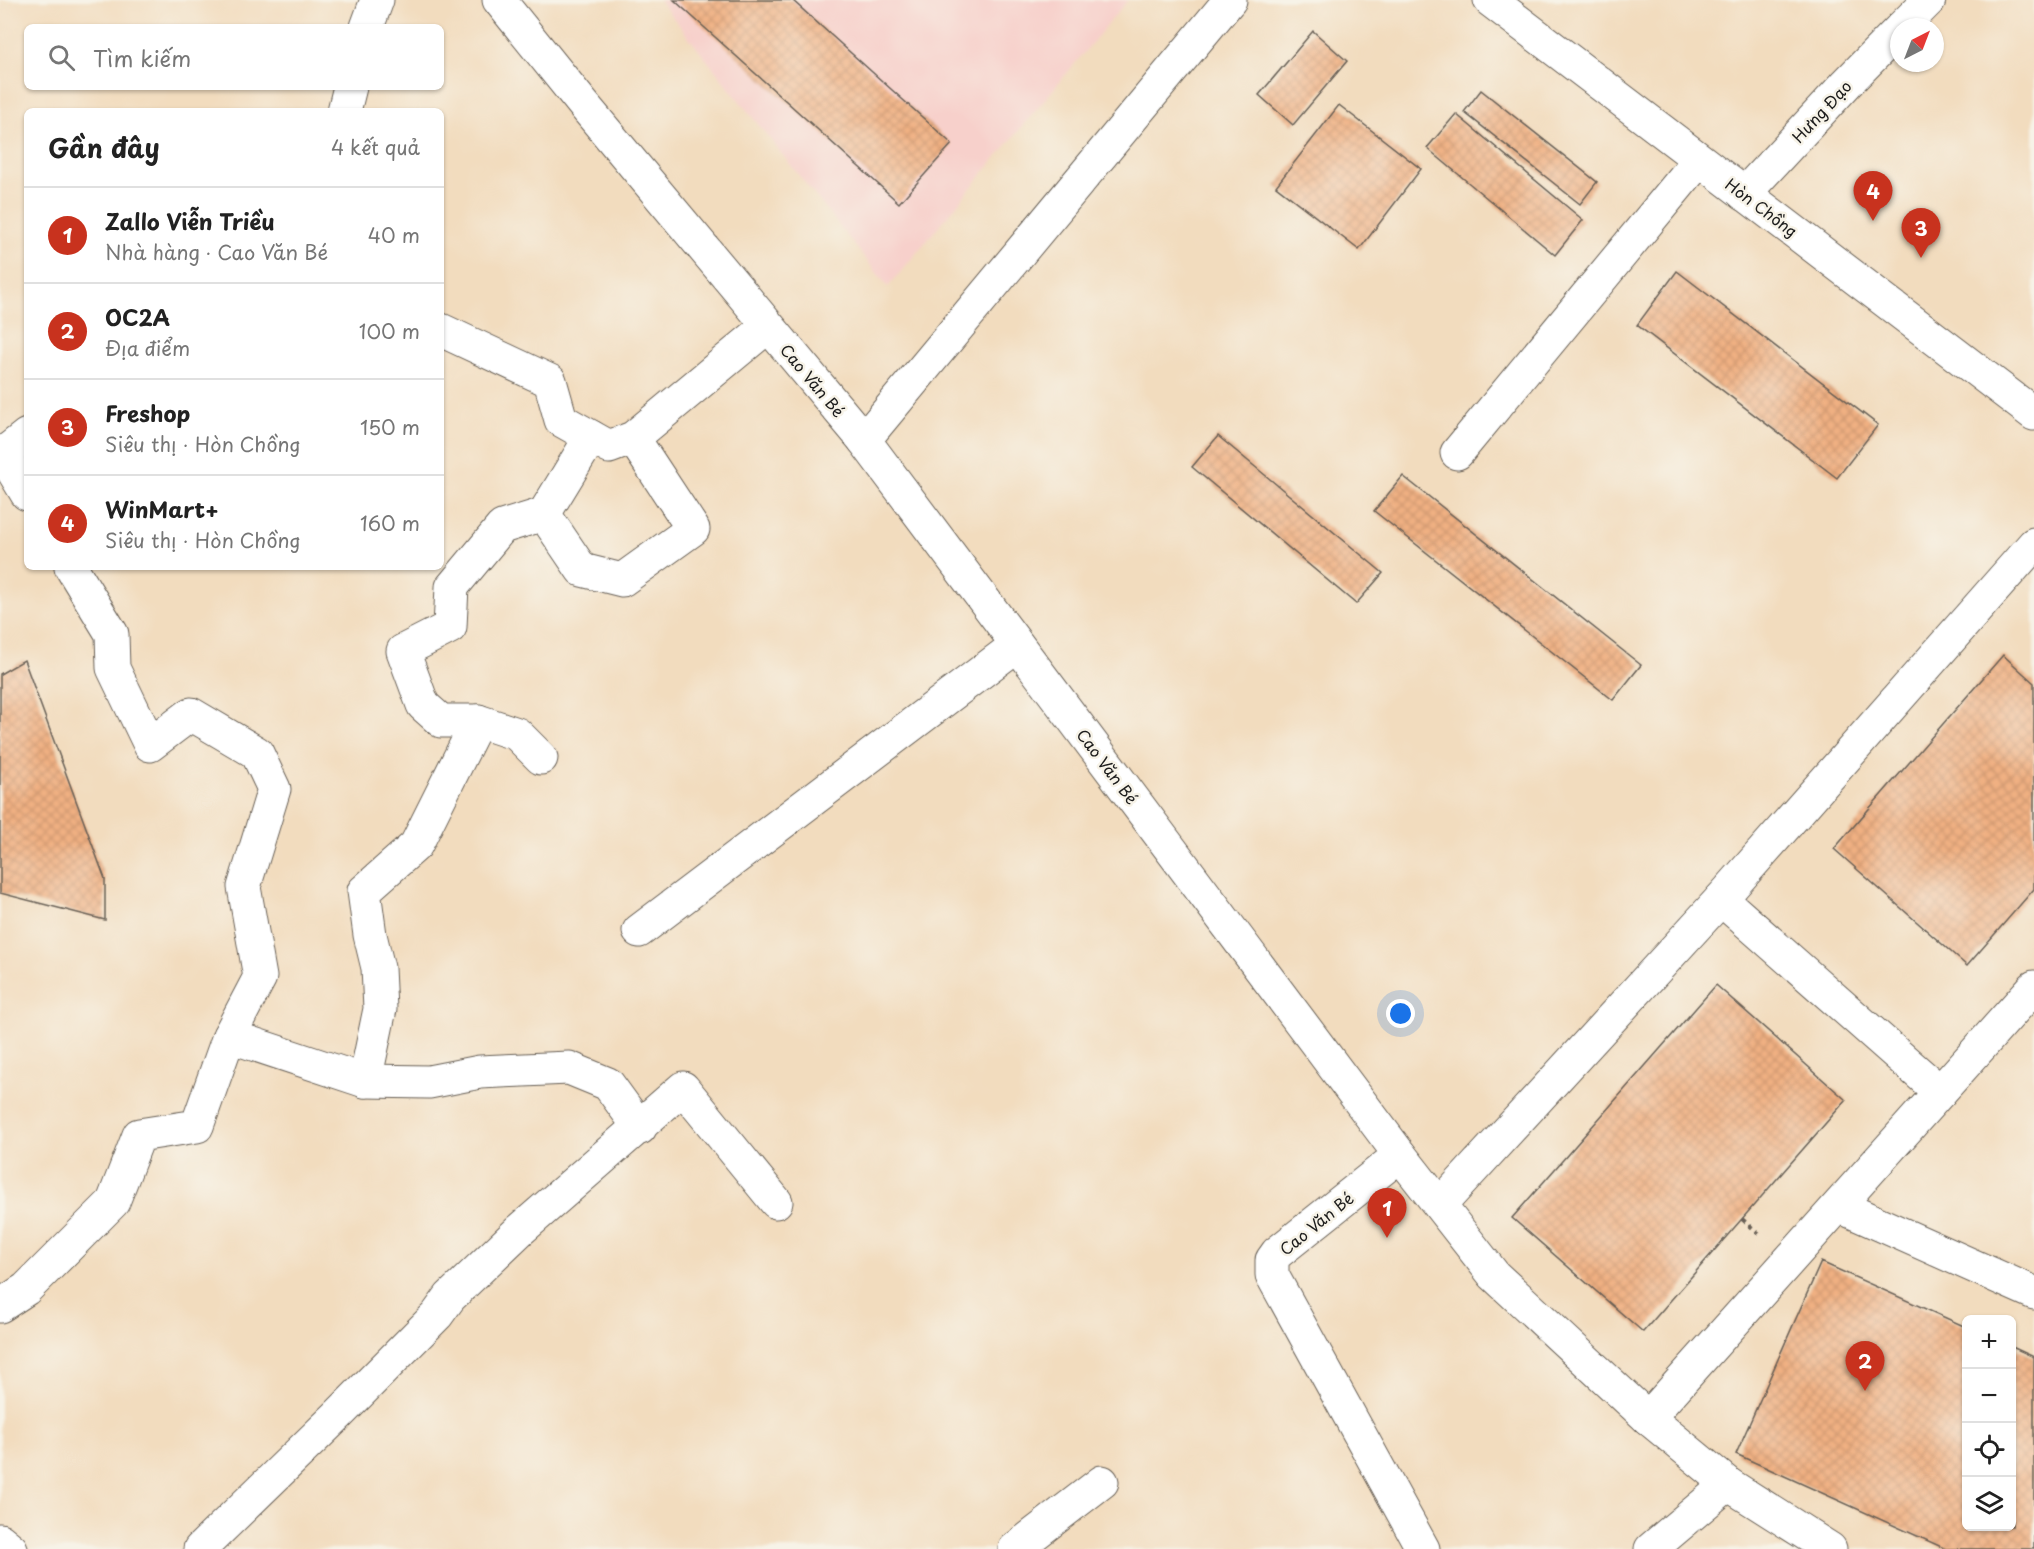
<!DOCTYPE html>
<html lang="vi">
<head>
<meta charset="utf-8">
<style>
  body { margin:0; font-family:"Playpen Sans",sans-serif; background:#f2f2f2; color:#222 }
  .controls { position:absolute; right:18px; bottom:18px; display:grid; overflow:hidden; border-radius:9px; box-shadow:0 2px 4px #0004 }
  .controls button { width:54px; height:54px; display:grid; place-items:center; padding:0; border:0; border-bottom:2px solid #e0e0e0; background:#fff; color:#222; font:30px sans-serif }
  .compass { position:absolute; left:1890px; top:18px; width:54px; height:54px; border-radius:50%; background:#fff; box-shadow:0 2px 4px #0004; rotate:42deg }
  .you { position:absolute; left:1401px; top:1014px; width:21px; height:21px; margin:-15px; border:4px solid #fff; border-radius:50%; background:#1a73e8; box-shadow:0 0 0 9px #1a73e833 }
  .badge { display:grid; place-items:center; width:39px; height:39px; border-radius:50%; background:#c8321e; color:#fff; font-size:20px; font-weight:700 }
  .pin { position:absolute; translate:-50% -50px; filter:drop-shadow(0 2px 3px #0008) }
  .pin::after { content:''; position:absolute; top:32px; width:21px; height:18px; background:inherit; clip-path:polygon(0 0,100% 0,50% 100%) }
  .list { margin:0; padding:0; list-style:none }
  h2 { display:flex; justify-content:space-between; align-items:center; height:78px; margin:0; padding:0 24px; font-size:26px }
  h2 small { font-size:20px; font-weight:400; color:#767676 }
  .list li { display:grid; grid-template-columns:39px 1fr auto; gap:18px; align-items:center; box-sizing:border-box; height:96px; padding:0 24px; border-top:2px solid #e0e0e0 }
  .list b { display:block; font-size:22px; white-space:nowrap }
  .list p { margin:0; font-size:20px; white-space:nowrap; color:#767676 }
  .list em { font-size:20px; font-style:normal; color:#767676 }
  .icon { flex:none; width:33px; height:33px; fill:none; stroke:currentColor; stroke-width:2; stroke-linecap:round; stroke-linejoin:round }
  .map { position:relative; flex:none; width:2034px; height:1549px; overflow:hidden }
  .search { position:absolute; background:#fff; box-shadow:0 2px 4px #0004; left:24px; top:24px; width:420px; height:66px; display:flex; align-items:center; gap:15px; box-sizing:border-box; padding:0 21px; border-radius:9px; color:#767676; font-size:22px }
  .panel { position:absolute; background:#fff; box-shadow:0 2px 4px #0004; left:24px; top:108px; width:420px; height:462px; border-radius:9px }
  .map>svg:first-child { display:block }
  .built { fill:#f7d0cb }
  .building { fill:url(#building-cross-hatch) }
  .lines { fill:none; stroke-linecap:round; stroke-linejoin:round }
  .minor-casing { stroke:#675f55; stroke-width:35 }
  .path { stroke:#675f55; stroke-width:4; stroke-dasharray:4.5 4.5; stroke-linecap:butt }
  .minor { stroke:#fff; stroke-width:33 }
  .labels { text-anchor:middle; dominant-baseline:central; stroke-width:5; stroke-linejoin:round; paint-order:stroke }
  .street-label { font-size:16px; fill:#1c1c1c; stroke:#f7f3e8 }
</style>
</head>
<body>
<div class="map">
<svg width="2034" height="1549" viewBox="0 0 2034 1549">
  <defs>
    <pattern id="building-cross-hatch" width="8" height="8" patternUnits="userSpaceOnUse" patternTransform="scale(1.5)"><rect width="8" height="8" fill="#f0b082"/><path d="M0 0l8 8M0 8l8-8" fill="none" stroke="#cd9770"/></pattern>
  </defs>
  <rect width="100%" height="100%" fill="#f7f3e8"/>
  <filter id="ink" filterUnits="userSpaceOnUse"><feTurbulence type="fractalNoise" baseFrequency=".0167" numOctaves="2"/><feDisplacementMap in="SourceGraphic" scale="12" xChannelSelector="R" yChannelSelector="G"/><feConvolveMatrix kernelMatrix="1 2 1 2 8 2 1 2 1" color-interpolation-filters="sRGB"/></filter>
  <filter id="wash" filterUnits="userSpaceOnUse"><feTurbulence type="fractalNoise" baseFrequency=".008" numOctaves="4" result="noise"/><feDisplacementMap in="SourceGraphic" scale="24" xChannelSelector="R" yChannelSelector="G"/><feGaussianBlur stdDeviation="1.35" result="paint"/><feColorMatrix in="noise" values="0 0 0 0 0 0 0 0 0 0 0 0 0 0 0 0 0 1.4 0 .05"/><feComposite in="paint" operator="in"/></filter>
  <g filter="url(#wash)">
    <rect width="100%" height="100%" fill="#f2dcbe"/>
    <polygon class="built" points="659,0 1128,0 888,287"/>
    <g id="blocks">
      <g class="building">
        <polygon points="674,0 792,0 952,144 899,203"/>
        <polygon points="1313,31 1347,61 1293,125 1259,95"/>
        <polygon points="1481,90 1597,182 1580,204 1464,112"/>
        <polygon points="1339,105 1421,169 1359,250 1276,186"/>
        <polygon points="1456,114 1583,220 1555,255 1427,148"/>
        <polygon points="1677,271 1878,425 1837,478 1637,325"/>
        <polygon points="1218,436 1383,573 1356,604 1192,467"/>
        <polygon points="1403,476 1641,665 1613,700 1374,511"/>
        <polygon points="2003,655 2034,683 2034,889 1967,966 1834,849"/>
        <polygon points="24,660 105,879 105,920 0,893 0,674"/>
        <polygon points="1716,985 1846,1100 1643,1332 1512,1218"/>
        <polygon points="1821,1262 1966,1327 1966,1526 2012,1526 2012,1347 2034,1357 2034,1549 1946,1549 1736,1454"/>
      </g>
    </g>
  </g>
  <g filter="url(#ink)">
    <use href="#blocks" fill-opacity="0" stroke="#675f55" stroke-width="1.5"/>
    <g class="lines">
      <defs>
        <g id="minor">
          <polyline points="499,0 583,104 864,440 1400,1155 1277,1253 1272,1260 1272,1275 1423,1549"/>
          <polyline points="1490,0 2034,414"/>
          <polyline points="367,27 377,0"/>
          <polyline points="1902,27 1929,0"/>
          <polyline points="344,111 350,87"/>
          <polyline points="1744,194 1847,83 1899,30"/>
          <polyline points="441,330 550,381 561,420 609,447 633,438 768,326"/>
          <polyline points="27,435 3,454 27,494"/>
          <polyline points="864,440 1230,0"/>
          <polyline points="1457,453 1699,160"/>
          <polyline points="544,514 591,437"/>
          <polyline points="541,758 517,734 478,721 441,721 423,705 403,651 450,627 452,587 502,527 544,514 582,570 622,580 693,529 633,438"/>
          <polyline points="1721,899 1940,1092"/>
          <polyline points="639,931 1017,645"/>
          <polyline points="229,1036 365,1081 429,1082 480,1072 569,1068 608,1084 640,1128"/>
          <polyline points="365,1081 380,1009 378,968 370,935 364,891 416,845 478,721"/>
          <polyline points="1400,1155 1494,1275 1648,1418 1728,1484 1830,1549"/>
          <polyline points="1440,1205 1721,899 2034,544"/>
          <polyline points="1839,1206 2034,1293"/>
          <polyline points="0,1306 26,1289 113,1202 139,1135 197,1126 229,1036 260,977 244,887 274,789 257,753 191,714 150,745 113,668 112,634 71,567"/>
          <polyline points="1648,1418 2034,987"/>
          <polyline points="0,1540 11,1549"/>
          <polyline points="200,1549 339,1414 437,1315 450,1297 519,1231 683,1088 776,1202"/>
          <polyline points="1015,1549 1102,1482"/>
          <polyline points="1651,1549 1728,1484"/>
        </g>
      </defs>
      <use href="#minor" class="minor-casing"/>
      <polyline class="path" points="1742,1219 1762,1236"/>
      <use href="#minor" class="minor"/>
    </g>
  </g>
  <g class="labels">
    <g class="street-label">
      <text transform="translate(1821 111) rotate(-47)">Hưng Đạo</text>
      <text transform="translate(1762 207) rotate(37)">Hòn Chồng</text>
      <text transform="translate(813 380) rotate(50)">Cao Văn Bé</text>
      <text transform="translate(1108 766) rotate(53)">Cao Văn Bé</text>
      <text transform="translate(1316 1223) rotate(-39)">Cao Văn Bé</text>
    </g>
  </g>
</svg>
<div class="controls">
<button>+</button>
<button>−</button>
<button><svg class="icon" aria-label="locate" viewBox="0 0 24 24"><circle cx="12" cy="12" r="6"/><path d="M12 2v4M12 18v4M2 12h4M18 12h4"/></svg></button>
<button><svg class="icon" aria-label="layers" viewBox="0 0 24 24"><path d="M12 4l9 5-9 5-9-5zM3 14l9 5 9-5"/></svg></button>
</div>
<svg class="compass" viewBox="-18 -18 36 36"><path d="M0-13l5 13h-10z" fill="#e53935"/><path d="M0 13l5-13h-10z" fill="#767676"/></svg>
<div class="you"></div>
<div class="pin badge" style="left:1387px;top:1238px">1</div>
<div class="pin badge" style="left:1865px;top:1391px">2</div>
<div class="pin badge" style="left:1921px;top:258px">3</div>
<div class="pin badge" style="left:1873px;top:221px">4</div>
<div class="search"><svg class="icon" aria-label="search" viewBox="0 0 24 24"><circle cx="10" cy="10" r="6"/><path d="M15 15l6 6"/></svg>Tìm kiếm</div>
<section class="panel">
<h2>Gần đây<small>4 kết quả</small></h2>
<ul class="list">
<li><span class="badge">1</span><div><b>Zallo Viễn Triều</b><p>Nhà hàng · Cao Văn Bé</p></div><em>40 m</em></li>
<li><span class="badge">2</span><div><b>OC2A</b><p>Địa điểm</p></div><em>100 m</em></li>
<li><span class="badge">3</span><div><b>Freshop</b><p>Siêu thị · Hòn Chồng</p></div><em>150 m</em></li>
<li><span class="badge">4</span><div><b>WinMart+</b><p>Siêu thị · Hòn Chồng</p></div><em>160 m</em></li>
</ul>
</section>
</div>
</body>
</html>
